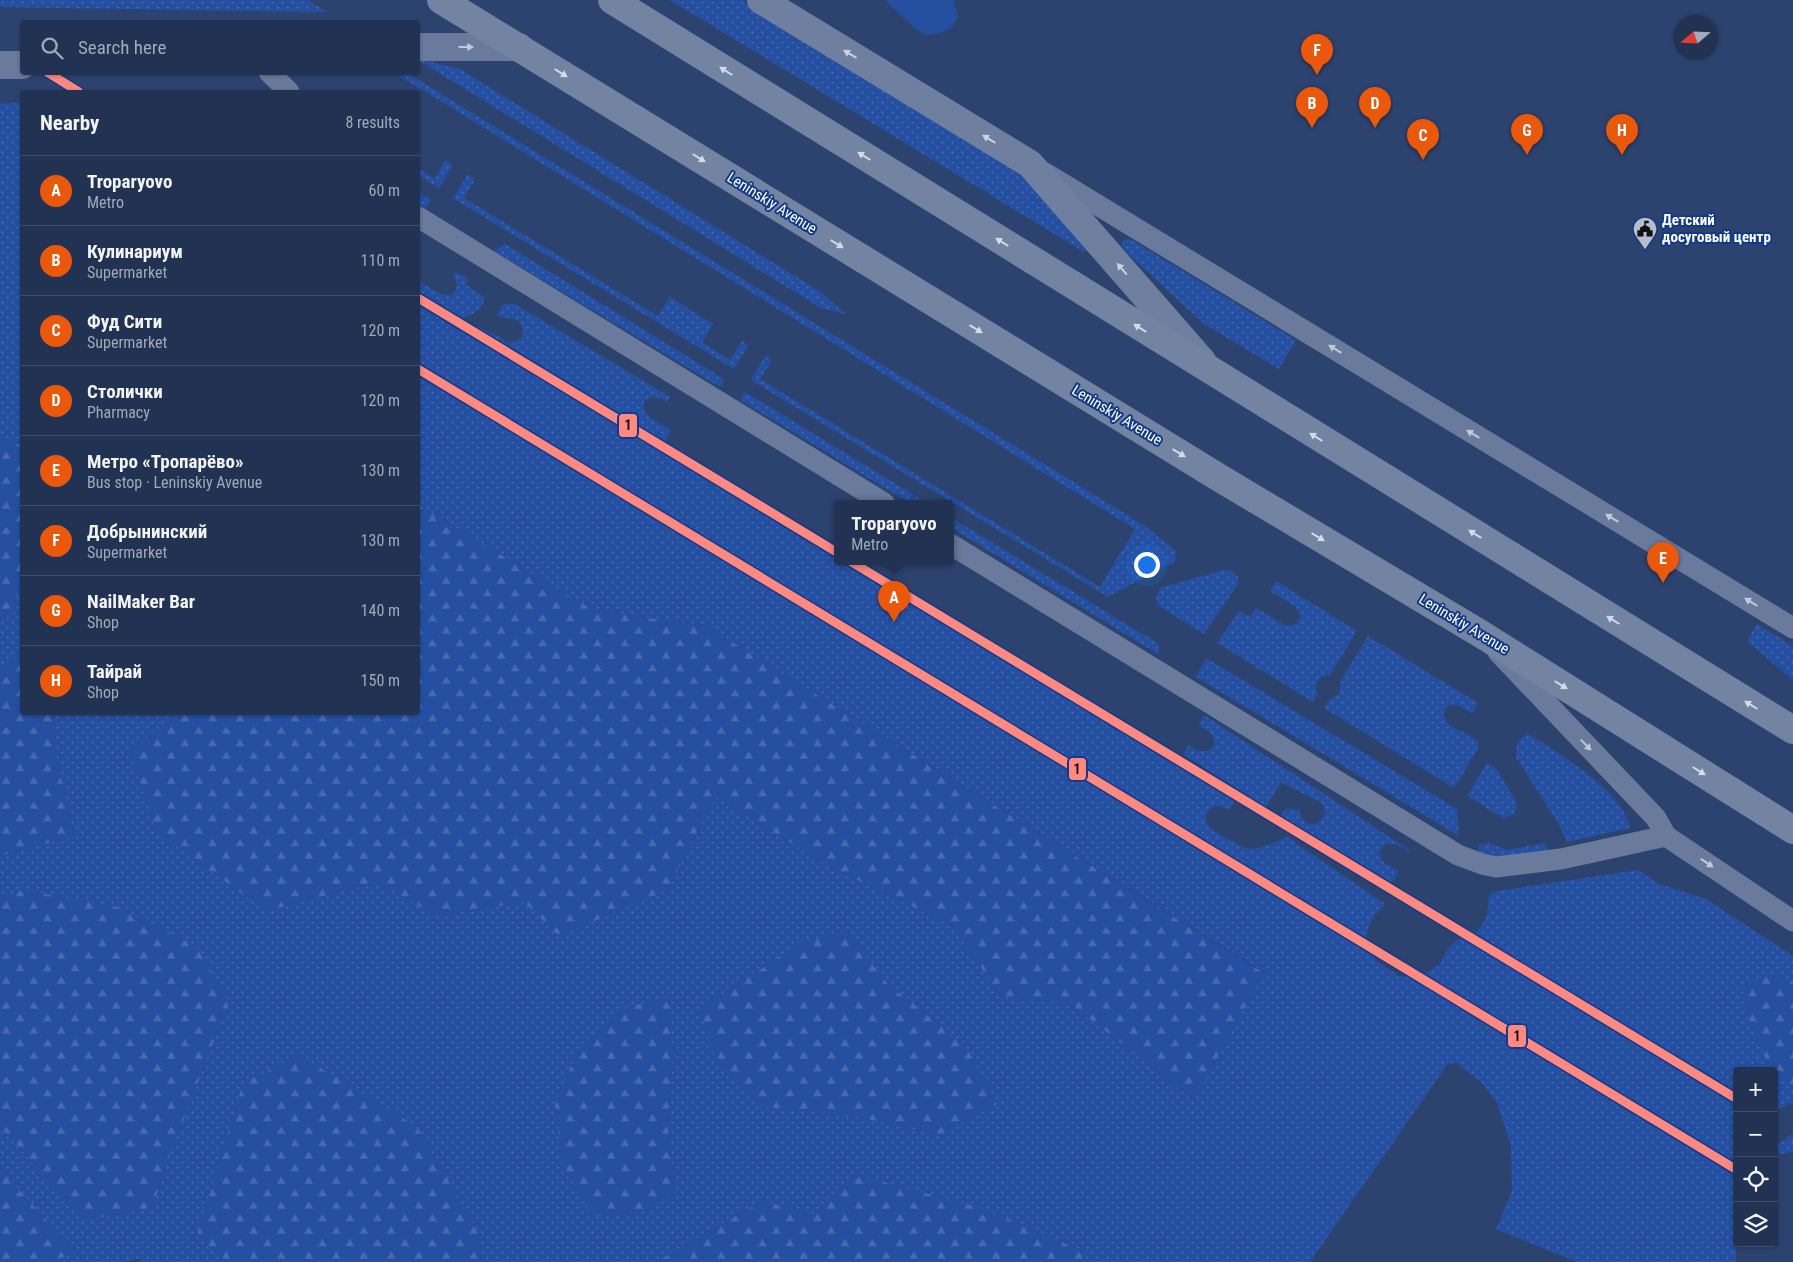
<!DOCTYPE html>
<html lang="en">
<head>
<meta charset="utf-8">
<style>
  body { margin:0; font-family:"Roboto Condensed",sans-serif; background:#2e3e5d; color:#f1f3f6 }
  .controls { position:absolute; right:15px; bottom:15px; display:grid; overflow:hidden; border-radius:5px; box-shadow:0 1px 4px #0004 }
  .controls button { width:45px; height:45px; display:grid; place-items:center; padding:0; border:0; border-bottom:1px solid #3f4d6a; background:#223253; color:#f1f3f6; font:25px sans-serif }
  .compass { position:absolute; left:1673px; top:15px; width:45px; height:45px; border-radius:50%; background:#223253; box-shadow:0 1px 4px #0004; rotate:251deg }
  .you { position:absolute; left:1146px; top:564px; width:18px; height:18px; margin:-12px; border:4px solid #fff; border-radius:50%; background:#1a73e8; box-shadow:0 0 0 8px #1a73e833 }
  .badge { display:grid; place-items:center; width:32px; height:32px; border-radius:50%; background:#ea580c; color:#fff; font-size:16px; font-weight:700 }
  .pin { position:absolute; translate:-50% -41px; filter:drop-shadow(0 1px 2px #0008) }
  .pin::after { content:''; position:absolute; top:26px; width:18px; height:15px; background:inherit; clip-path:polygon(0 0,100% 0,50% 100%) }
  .popup { position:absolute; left:834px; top:500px; width:120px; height:65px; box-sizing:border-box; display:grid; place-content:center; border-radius:5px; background:#223253; filter:drop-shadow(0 1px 4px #0005); font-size:16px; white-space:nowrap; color:#a2aab8 }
  .popup b { font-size:19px; color:#f1f3f6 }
  .popup::after { content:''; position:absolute; left:50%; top:100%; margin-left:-10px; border:10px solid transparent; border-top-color:#223253 }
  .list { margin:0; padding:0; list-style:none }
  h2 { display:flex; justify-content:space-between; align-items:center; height:65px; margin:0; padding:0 20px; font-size:21px }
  h2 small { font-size:16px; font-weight:400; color:#a2aab8 }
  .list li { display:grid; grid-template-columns:32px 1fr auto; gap:15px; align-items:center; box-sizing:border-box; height:70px; padding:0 20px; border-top:1px solid #3f4d6a }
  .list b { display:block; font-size:19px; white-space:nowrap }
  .list p { margin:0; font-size:16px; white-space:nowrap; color:#a2aab8 }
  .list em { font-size:16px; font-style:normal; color:#a2aab8 }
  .icon { flex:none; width:28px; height:28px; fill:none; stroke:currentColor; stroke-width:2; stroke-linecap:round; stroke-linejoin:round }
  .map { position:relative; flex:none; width:1793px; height:1262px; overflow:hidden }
  .search { position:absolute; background:#223253; box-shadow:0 1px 4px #0004; left:20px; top:20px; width:400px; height:55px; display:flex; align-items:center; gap:12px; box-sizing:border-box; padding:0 18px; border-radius:5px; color:#a2aab8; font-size:19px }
  .panel { position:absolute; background:#223253; box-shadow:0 1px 4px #0004; left:20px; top:90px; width:400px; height:625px; border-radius:5px }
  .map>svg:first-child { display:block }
  .grass { fill:url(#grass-dots); fill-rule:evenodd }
  .forest { fill:url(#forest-firs) }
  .pitch { fill:#254fa1 }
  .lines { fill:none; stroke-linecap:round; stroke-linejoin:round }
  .minor { stroke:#697a9c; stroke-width:21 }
  .tertiary { stroke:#697a9c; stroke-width:28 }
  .secondary { stroke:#6f7f9f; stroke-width:28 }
  .primary { stroke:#7383a2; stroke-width:28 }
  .metro-1-casing { stroke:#123a8a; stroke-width:12 }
  .metro-1 { stroke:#ff8980; stroke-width:9 }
  .oneway { fill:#c3cad7 }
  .oneway2 { fill:#cdd2dd }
  .oneway3 { fill:#d5dae3 }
  .labels { text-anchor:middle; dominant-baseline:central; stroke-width:4; stroke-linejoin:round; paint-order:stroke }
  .street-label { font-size:15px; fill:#fff; stroke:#123a8a }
  .poi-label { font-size:15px; font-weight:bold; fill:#fff; stroke:#123a8a; text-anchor:start }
  .line-badge { stroke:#123a8a; stroke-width:2 }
  .pale-badge-label { font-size:14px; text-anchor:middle; font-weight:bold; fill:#111 }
</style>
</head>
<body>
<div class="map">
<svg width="1793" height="1262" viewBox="0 0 1793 1262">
  <defs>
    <pattern id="grass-dots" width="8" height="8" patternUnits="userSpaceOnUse" patternTransform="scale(1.25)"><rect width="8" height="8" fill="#254fa1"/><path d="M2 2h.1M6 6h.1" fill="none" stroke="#4669af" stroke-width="1.8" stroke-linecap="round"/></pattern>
    <pattern id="forest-firs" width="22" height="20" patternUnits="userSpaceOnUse" patternTransform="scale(1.25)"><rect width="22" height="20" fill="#254fa1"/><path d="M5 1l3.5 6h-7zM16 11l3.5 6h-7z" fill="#4669af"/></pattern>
  </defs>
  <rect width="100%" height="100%" fill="#2d436f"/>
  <g class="grass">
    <polygon points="0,0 307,0 327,12 0,7"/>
    <polygon points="670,0 742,0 1009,164 1089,244 1084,252"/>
    <polygon points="419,59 460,69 819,291 846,314 821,308 421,62"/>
    <polygon points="401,73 407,73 1145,526 1176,551 1175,561 1108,597 751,380 765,356 772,360 760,379 1100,587 1135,529 431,95 399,76"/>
    <polygon points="22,102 22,446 0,435 0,104"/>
    <polygon points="445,160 453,165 439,188 418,175 418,168 435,179"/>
    <polygon points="468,174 475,179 464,198 658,316 670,297 713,324 702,343 730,360 742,341 748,345 734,369 453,198"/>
    <polygon points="418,192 431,200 425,209 418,205"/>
    <polygon points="1130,239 1296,340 1279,369 1204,324 1124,250 1122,244 1124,240"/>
    <polygon points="505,244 724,379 720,387 494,251"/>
    <path d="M456,272l12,7 -2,5 19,14c-4,13 -13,17 -24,21l39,18 7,5 5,1 10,-6 1,-7 -3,-8c-7,-6 -14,-2 -23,-6l6,-12h12l155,93 -3,5c-8,-5 -16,-8 -23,0 -3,15 16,21 27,28l-7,13 174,107v11h18l360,221 16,12 1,9 -2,6c-6,1 -11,-6 -18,-2 -7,3 -9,14 -4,20 5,5 33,21 41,22 11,0 26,-7 37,-12l98,67 -11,12 -6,12 -2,13 10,20 23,15 20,1 20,-12 8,-16 8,-7 10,-7 12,-3 10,-16 2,-21 8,-4 141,-21 21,14 47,15 87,57v146l-19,9v-40h-37l-1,191h-159l-81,-33 16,-38 -1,-45 -14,-43 -16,-21 -26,-20 -8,3 -137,197h-229l3,-10 -230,-78 -41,40 -51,-13 -106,61h-178l1,-28 -180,-179 -56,29 -46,151 30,27h-86l-3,-3 -9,3h-80l26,-9 -75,-84v-42l85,93 68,-12 12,-41 -142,-277 -23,9v-43l74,-21 -17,-75 -3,-47h121l91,198 111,-29 59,34 88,-14 143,-12 49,-94 113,71 123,58 48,70 74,12 119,92 71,-127 -558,-346 -113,-16 -175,-105v-225c7,5 15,11 24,14 13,5 19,-8 11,-18zM846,932l41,51 78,62 -25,90 -86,-19 -154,-108 44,-27zM621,1009l52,43 -5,74 7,68z"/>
    <polygon points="745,392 927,503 910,503 740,400"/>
    <polygon points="950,517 1159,644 1158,654 950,527"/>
    <polygon points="1227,569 1238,576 1238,584 1204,634 1159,606 1156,599 1160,588"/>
    <polygon points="22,575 22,651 0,674 0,619 12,616"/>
    <path d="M1276,581l81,50 -27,44c-11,0 -17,9 -12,19l-5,8 -96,-59 22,-32 11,6 6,-9 31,18 10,-2 4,-8 -5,-9 -26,-16z"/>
    <polygon points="1757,624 1793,646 1793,680 1747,641"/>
    <path d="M1368,636l110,67 -6,10c-10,-6 -25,-16 -29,2l5,9 29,16 1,9 -24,39 -130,-80 5,-8 10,-6 1,-4v-8z"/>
    <polygon points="1206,658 1457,809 1459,836 1196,677"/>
    <path d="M1204,715l207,136 -1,1c-10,-6 -26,-16 -31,2l5,9 15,8 -8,13 -16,-2 -84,-49 -10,-14 2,-8 7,-3 10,3c2,18 22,17 25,0l-3,-8 -4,-2 -37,-19 -15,25 -83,-53 6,-9c3,2 6,5 10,6 11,2 20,-7 13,-16 -3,-5 -9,-7 -13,-10z"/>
    <path d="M1527,733c29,19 98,59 103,95l-63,14 -8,-17 -43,-68 1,-14z"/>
    <path d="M1487,763l8,4 21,34c3,11 -3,15 -13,17l-36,-22z"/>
    <polygon points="1488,843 1508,850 1545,843 1549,854 1505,861 1478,852 1479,845"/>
    <polygon points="1793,1134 1793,1152 1777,1155 1778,1144"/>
  </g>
  <g class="forest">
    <polygon points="0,435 22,446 22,575 12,616 0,619"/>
    <polygon points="418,505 593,610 706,626 1264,973 1194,1099 1074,1007 1000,995 952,925 829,867 716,796 667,890 559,936 524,902 436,916 377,882 266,911 157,832 130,753 175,713 418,712"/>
    <polygon points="22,651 22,712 54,713 57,760 74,836 0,856 0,674"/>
    <polygon points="23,890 117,907 196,946 229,1002 165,1167 153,1208 85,1220 0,1127 0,899"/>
    <polygon points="846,932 887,983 965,1045 997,1104 940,1135 854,1116 765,1107 714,1057 700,1008 744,981 799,943"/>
    <polygon points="1766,975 1790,979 1793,982 1793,1085 1787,1084 1776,1076 1763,1054 1745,1010 1743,985"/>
    <polygon points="670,997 673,1052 668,1126 675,1194 636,1215 592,1216 563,1165 555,1102 576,1055 621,1009"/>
    <polygon points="299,1055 417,1127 479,1234 478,1262 227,1262 197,1235 243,1083"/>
    <polygon points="0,1169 76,1253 49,1262 0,1262"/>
    <polygon points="854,1174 985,1209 1084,1252 1081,1262 656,1262 762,1201 813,1214"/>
  </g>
  <polygon class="pitch" points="885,0 953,0 955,4 958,17 951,28 940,33 926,35 917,30"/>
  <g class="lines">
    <g class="minor">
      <polyline points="269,72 289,92"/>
      <polyline points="1045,173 1793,628"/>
      <polyline points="418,217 884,503"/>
      <polyline points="950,544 1458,855 1482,864 1496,867 1561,859 1666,836"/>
      <polyline points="1498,652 1656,818 1666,836 1793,921"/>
    </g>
    <g class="tertiary">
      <polyline points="418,47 519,47"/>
      <polyline points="0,65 22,65"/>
    </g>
    <polyline class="secondary" points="761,0 1030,164 1202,361"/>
    <g class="primary">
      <polyline points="441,0 1218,477 1481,634 1793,830"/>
      <polyline points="612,0 1793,730"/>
    </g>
    <defs>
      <g id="metro-1">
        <polyline points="47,72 79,92"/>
        <polyline points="418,298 838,553"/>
        <polyline points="418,369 1737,1170"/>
        <polyline points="850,561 1737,1099"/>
      </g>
    </defs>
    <use href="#metro-1" class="metro-1-casing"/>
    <use href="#metro-1" class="metro-1"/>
  </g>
  <defs><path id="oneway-solid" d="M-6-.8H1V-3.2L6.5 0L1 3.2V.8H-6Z" transform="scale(1.25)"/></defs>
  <g class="oneway">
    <use href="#oneway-solid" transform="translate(466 47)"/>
    <use href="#oneway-solid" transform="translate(1335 349) rotate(-149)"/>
    <use href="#oneway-solid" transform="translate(1473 434) rotate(-149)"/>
    <use href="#oneway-solid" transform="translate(1612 518) rotate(-149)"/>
    <use href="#oneway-solid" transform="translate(1751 602) rotate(-149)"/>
    <use href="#oneway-solid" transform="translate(1586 745) rotate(46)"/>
    <use href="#oneway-solid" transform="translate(1707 863) rotate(34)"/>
  </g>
  <g class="oneway2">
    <use href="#oneway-solid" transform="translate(850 54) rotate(-149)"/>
    <use href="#oneway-solid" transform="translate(989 139) rotate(-149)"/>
    <use href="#oneway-solid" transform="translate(1122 269) rotate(-131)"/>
  </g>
  <g class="oneway3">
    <use href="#oneway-solid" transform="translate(726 71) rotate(-148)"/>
    <use href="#oneway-solid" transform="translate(561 73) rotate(32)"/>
    <use href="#oneway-solid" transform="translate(864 156) rotate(-148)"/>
    <use href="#oneway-solid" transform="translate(699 158) rotate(32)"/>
    <use href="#oneway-solid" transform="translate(1002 242) rotate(-148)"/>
    <use href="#oneway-solid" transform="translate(837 244) rotate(32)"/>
    <use href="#oneway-solid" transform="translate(1140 328) rotate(-148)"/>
    <use href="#oneway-solid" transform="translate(976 329) rotate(31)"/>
    <use href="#oneway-solid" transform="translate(1316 437) rotate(-148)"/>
    <use href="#oneway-solid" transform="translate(1179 453) rotate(31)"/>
    <use href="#oneway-solid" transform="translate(1475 534) rotate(-148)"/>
    <use href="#oneway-solid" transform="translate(1318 537) rotate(31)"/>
    <use href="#oneway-solid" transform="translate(1613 620) rotate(-148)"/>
    <use href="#oneway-solid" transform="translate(1561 685) rotate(32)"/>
    <use href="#oneway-solid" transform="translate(1751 705) rotate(-148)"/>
    <use href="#oneway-solid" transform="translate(1699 771) rotate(32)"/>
  </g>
  <defs>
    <symbol id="civic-pin" viewBox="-11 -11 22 30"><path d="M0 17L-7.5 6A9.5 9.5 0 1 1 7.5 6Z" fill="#b6bdcd" stroke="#123a8a"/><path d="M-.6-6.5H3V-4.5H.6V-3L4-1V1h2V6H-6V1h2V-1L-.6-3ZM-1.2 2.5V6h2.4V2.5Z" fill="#111"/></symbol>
  </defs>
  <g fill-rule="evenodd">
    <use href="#civic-pin" x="1631" y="215" width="28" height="38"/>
  </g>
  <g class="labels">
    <g class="street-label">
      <text transform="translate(772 203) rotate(32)">Leninskiy Avenue</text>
      <text transform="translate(1117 415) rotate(31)">Leninskiy Avenue</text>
      <text transform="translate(1464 624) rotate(31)">Leninskiy Avenue</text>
    </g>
    <g class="poi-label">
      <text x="1662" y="220">Детский<tspan x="1662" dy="17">досуговый центр</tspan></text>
    </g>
  </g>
  <g class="line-badge">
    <rect x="618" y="413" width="20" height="25" rx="5" fill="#ff8980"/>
    <rect x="1068" y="757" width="19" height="24" rx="5" fill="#ff8980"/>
    <rect x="1507" y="1024" width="20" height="24" rx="5" fill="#ff8980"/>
  </g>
  <g class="pale-badge-label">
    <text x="628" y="430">1</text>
    <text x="1077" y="774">1</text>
    <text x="1517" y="1041">1</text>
  </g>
</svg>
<div class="controls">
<button>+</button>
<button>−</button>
<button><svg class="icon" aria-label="locate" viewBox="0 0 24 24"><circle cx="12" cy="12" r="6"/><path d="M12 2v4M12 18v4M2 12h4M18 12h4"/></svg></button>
<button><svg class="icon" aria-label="layers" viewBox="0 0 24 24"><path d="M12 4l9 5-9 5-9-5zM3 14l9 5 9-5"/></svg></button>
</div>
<svg class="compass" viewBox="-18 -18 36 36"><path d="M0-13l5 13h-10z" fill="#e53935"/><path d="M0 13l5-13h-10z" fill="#a2aab8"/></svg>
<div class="you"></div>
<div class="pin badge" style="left:894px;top:622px">A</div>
<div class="popup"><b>Troparyovo</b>Metro</div>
<div class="pin badge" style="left:1312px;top:128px">B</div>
<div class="pin badge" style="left:1423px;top:160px">C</div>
<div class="pin badge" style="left:1375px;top:128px">D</div>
<div class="pin badge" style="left:1663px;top:583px">E</div>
<div class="pin badge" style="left:1317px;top:75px">F</div>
<div class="pin badge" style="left:1527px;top:155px">G</div>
<div class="pin badge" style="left:1622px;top:155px">H</div>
<div class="search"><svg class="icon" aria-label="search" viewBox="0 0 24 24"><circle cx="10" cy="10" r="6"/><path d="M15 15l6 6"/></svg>Search here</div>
<section class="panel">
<h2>Nearby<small>8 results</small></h2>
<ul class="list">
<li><span class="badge">A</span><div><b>Troparyovo</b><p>Metro</p></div><em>60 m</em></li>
<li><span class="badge">B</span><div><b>Кулинариум</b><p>Supermarket</p></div><em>110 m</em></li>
<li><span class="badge">C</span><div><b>Фуд Сити</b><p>Supermarket</p></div><em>120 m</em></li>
<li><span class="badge">D</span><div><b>Столички</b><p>Pharmacy</p></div><em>120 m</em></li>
<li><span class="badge">E</span><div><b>Метро «Тропарёво»</b><p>Bus stop · Leninskiy Avenue</p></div><em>130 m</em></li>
<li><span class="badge">F</span><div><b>Добрынинский</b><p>Supermarket</p></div><em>130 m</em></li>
<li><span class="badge">G</span><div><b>NailMaker Bar</b><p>Shop</p></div><em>140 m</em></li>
<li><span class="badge">H</span><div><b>Тайрай</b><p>Shop</p></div><em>150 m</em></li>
</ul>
</section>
</div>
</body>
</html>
